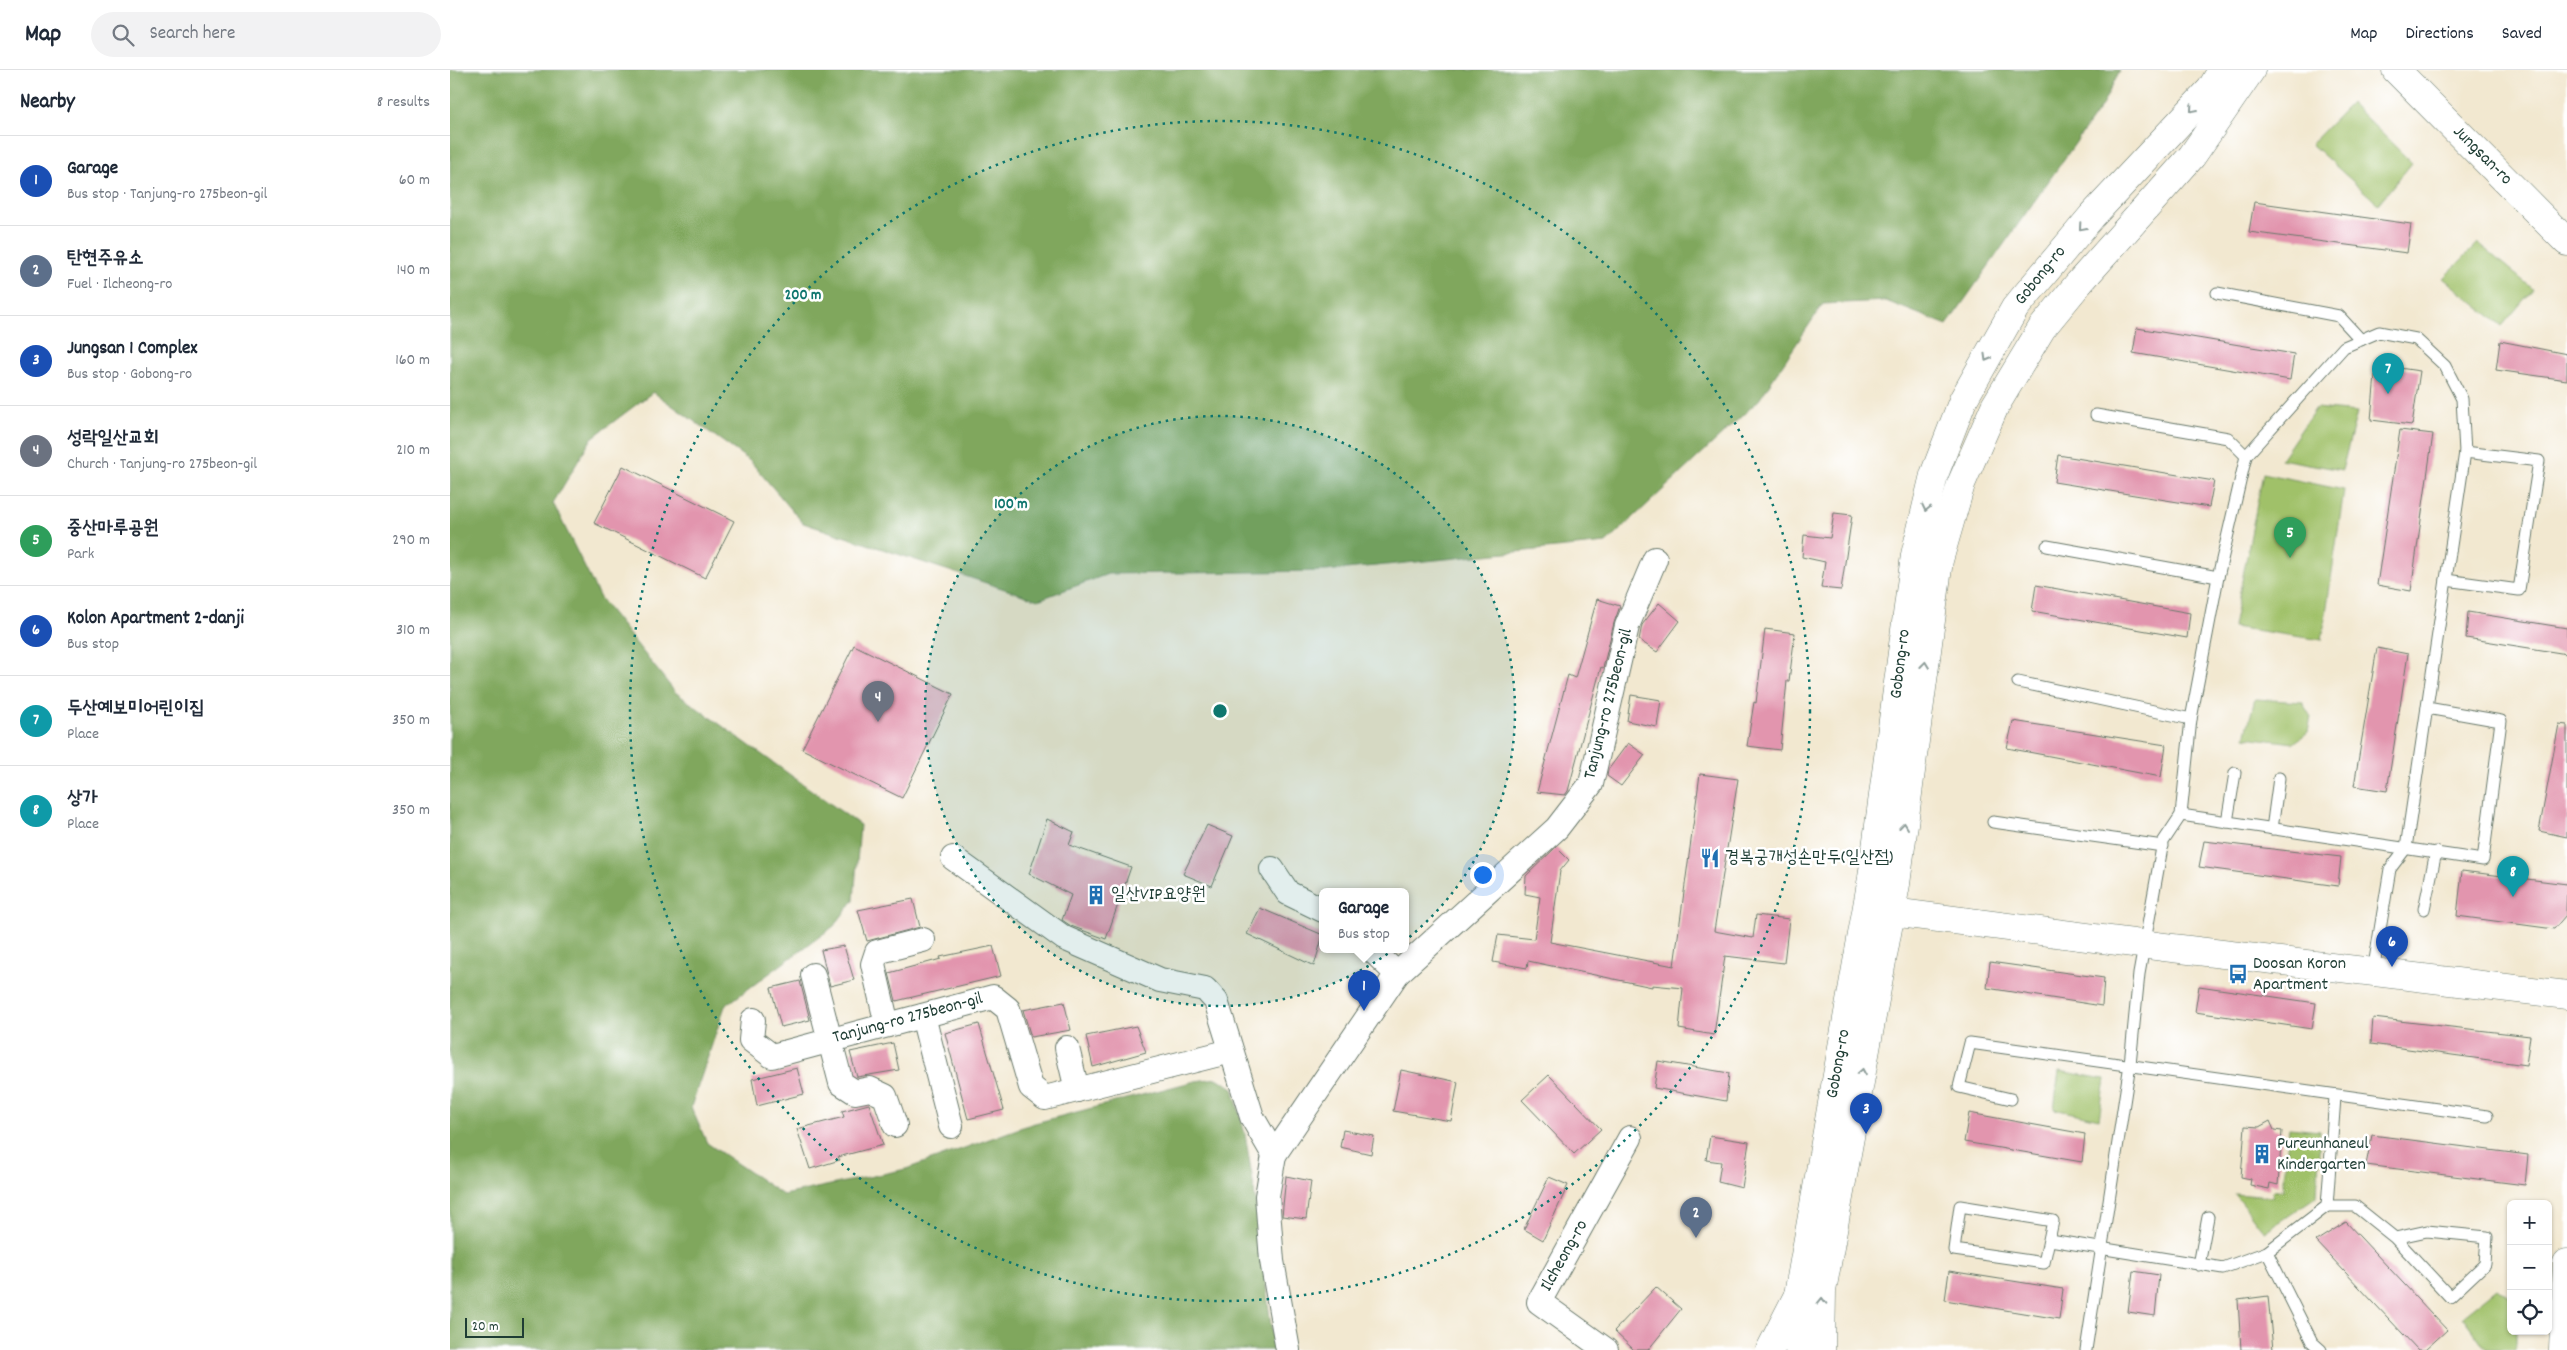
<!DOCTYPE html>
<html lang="en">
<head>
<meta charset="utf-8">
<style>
  body { margin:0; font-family:Dekko,"Poor Story",sans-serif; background:#f2f2f3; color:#1f2937 }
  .controls { position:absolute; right:15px; bottom:15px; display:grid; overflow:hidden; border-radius:8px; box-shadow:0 1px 4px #0004 }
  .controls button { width:45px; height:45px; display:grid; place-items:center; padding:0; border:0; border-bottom:1px solid #e0e1e3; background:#fff; color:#1f2937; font:25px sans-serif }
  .scale { position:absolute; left:15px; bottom:12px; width:59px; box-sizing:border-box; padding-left:5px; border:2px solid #1f3d34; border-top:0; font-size:14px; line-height:18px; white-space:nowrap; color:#1f3d34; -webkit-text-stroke:4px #fff; paint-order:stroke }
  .you { position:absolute; left:1032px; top:804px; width:18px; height:18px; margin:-12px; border:4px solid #fff; border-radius:50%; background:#1a73e8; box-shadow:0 0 0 8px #1a73e833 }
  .badge { display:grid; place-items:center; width:32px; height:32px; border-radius:50%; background:#1f6fb2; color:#fff; font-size:16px; font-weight:700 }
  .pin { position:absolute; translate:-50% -41px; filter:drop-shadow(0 1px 2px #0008) }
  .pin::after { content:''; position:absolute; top:26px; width:18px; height:15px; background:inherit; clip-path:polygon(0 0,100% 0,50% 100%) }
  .popup { position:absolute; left:869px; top:818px; width:90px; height:65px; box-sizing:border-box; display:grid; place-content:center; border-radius:8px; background:#fff; filter:drop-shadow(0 1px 4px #0005); font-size:16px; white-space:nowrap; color:#747a83 }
  .popup b { font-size:19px; color:#1f2937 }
  .popup::after { content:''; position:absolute; left:50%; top:100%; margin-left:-10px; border:10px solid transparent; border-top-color:#fff }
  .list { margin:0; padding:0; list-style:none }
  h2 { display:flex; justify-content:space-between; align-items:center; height:65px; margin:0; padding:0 20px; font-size:21px }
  h2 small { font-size:16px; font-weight:400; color:#747a83 }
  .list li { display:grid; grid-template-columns:32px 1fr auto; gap:15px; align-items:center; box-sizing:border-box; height:90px; padding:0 20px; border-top:1px solid #e0e1e3 }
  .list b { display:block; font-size:19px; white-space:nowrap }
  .list p { margin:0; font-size:16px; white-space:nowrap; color:#747a83 }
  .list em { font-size:16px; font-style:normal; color:#747a83 }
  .icon { flex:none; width:28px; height:28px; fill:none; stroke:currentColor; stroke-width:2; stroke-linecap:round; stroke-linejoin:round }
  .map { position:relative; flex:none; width:2117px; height:1280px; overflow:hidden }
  header { display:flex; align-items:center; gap:30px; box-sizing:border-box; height:70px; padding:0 25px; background:#fff; border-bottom:1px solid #e0e1e3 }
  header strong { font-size:24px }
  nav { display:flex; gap:28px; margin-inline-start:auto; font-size:18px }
  .search { width:350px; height:45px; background:#f2f2f3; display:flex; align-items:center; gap:12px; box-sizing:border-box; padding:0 18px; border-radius:28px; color:#747a83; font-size:19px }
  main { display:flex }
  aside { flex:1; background:#fff }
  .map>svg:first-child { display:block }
  .green { fill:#a0c169; stroke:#607f4e }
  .forest { fill:#80a75d; stroke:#507248 }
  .building { fill:#e295ae }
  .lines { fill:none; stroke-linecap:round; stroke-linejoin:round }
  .service-casing { stroke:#69796b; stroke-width:13 }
  .minor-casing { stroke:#69796b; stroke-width:26 }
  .tertiary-casing { stroke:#69796b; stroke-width:29 }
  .secondary-casing { stroke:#69796b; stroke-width:29 }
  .primary-casing { stroke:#69796b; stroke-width:29 }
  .service { stroke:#fff; stroke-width:11 }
  .minor { stroke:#fff; stroke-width:24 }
  .tertiary { stroke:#fff; stroke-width:28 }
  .secondary { stroke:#fff; stroke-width:28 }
  .primary { stroke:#fff; stroke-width:28 }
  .oneway { stroke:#8f9e9a }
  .ring { fill:none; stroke:#0f766e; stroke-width:2.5; stroke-dasharray:2.5 5 }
  .labels { text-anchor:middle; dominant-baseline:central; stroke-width:5; stroke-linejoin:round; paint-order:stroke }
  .street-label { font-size:18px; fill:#1f3d34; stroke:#fff }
  .poi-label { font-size:18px; fill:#1f3d34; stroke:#fff; text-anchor:start }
  .centre { fill:#0f766e; stroke:#fff; stroke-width:2.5 }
  .ring-label { font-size:15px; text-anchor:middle; font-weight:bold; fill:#0f766e; stroke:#fff; stroke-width:5; stroke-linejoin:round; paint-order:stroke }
</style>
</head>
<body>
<header>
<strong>Map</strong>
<div class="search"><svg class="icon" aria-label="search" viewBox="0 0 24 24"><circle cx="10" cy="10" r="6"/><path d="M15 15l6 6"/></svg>Search here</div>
<nav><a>Map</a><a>Directions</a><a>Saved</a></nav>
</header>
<main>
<aside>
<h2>Nearby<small>8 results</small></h2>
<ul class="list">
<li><span class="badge" style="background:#1a4fb4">1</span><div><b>Garage</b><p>Bus stop · Tanjung-ro 275beon-gil</p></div><em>60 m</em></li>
<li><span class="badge" style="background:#5c6f8a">2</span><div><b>탄현주유소</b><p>Fuel · Ilcheong-ro</p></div><em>140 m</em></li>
<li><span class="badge" style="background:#1a4fb4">3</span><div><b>Jungsan 1 Complex</b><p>Bus stop · Gobong-ro</p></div><em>160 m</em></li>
<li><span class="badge" style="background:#6b7280">4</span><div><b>성락일산교회</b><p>Church · Tanjung-ro 275beon-gil</p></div><em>210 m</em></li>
<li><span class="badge" style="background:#2e9e5b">5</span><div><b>중산마루공원</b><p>Park</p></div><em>290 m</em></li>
<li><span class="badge" style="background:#1a4fb4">6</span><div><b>Kolon Apartment 2-danji</b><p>Bus stop</p></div><em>310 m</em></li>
<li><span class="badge" style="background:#0f9aa8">7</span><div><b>두산예보미어린이집</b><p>Place</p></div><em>350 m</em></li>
<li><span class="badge" style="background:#0f9aa8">8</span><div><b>상가</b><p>Place</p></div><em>350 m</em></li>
</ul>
</aside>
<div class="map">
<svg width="2117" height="1280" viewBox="0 0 2117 1280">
  <rect width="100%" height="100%" fill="#fff"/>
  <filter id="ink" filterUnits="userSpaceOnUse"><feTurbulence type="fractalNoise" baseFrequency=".02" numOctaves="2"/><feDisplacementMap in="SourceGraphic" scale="10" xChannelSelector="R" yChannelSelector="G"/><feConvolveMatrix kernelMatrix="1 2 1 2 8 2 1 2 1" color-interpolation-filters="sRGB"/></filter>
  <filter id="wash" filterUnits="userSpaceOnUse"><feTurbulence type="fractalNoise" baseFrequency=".0096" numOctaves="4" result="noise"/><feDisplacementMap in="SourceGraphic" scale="20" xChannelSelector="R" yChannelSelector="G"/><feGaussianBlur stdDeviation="1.12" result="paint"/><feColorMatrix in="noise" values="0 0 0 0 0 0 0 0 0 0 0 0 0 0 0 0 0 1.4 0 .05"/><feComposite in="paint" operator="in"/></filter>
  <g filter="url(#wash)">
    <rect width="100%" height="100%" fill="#f2e8d0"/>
    <g class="green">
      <polygon points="1901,33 1962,93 1928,134 1861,74"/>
      <polygon points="2028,173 2083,219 2052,256 1993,208"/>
      <polygon points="1866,338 1907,342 1892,400 1831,389"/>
      <polygon points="1813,403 1894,420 1872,570 1783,557"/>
      <polygon points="1805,629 1852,632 1861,647 1858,662 1844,673 1795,667"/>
      <polygon points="1609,1001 1655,1009 1649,1049 1604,1039"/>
      <polygon points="1839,1058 1870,1061 1867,1126 1814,1162 1785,1124 1822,1127 1823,1120 1833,1120"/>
      <polygon points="2047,1218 2061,1229 2061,1261 2066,1261 2066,1280 2037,1280 2012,1246"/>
    </g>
    <polygon class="forest" points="0,0 1670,0 1653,34 1497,255 1436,231 1373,234 1309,330 1156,473 876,501 658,504 588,530 353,453 300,391 203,322 142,368 103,433 150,528 225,622 410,755 404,830 384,856 275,936 241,1037 257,1073 333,1125 456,1099 581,1054 745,1011 767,1008 783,1018 795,1064 803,1112 824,1280 0,1280"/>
    <g id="blocks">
      <g class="building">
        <polygon points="1804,132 1961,154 1957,183 1799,162"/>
        <polygon points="1687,258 1844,284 1840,310 1683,283"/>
        <polygon points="2050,271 2117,284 2117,310 2046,300"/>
        <polygon points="1942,297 1970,301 1962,355 1921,350 1925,305 1941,307"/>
        <polygon points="1950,360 1983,364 1961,521 1927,515"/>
        <polygon points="1608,385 1764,411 1759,437 1604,412"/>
        <polygon points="173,396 284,451 255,508 144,453"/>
        <polygon points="1384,443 1402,445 1391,520 1371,518 1375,492 1352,487 1354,465 1380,468"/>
        <polygon points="1586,515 1740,543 1737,568 1582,541"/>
        <polygon points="1147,529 1170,536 1164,553 1153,598 1151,597 1118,721 1115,725 1087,722 1118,605 1125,608"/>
        <polygon points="1209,533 1230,551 1207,582 1189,570 1192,555"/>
        <polygon points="2018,542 2117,558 2117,584 2016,568"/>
        <polygon points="1315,559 1345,563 1339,611 1337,611 1330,680 1297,676 1304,632 1306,633"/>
        <polygon points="404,575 503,624 452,728 352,679"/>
        <polygon points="1927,578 1958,584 1937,721 1904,716"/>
        <polygon points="1181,625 1211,630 1207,657 1177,651"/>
        <polygon points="1563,651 1716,675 1711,707 1557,678"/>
        <polygon points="2109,654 2117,655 2117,767 2089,761"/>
        <polygon points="1178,673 1195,685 1171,716 1157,706 1158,700"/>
        <polygon points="1250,704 1288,709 1264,861 1303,868 1306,845 1339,849 1334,893 1275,886 1264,965 1229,959 1233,918 1202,915 1202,917 1078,891 1077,898 1043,892 1048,865 1084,869 1090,827 1075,824 1076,806 1106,777 1119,790 1110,801 1100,872 1224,896"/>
        <polygon points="597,749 624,762 619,775 681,797 656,869 621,856 612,850 621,825 579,804"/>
        <polygon points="757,755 783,766 762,816 733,804"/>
        <polygon points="1754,771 1891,787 1888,816 1749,797"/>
        <polygon points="2012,801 2117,814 2116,845 2104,859 2007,846"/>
        <polygon points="463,829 470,857 417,871 408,840"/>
        <polygon points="810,838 873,865 864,896 797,864"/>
        <polygon points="394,876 404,910 380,916 371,880"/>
        <polygon points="543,876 551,906 446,931 439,903 491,889 490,887"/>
        <polygon points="1540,892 1654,908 1652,936 1537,918"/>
        <polygon points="350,911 360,950 331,957 321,918"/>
        <polygon points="1749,916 1866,933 1862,959 1745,942"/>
        <polygon points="614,932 621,960 581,967 573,940"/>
        <polygon points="1923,948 2080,966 2076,995 1921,974"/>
        <polygon points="529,954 554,1040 518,1049 495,963"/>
        <polygon points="686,956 696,982 643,997 636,966"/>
        <polygon points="443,973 449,1000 407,1007 400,982"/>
        <polygon points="1208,991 1279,1003 1276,1031 1204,1018"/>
        <polygon points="347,998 354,1024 307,1036 302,1009"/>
        <polygon points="951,1000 1008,1012 1001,1051 943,1041"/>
        <polygon points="1099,1005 1151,1059 1124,1084 1072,1030"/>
        <polygon points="419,1034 433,1075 388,1087 390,1090 360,1099 347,1059 394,1047 392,1041"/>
        <polygon points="1519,1043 1635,1064 1632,1092 1514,1072"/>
        <polygon points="1820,1051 1824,1060 1832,1061 1828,1115 1820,1113 1819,1119 1800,1115 1801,1109 1791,1107 1795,1056 1809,1057"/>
        <polygon points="893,1060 924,1066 921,1084 890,1077"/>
        <polygon points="1922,1065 2078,1085 2075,1115 1916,1095"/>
        <polygon points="1260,1066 1299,1072 1292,1118 1268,1112 1271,1092 1256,1090"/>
        <polygon points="836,1106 861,1111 856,1149 832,1146"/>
        <polygon points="1099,1107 1118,1115 1093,1170 1074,1159"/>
        <polygon points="1896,1152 1997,1260 1975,1280 1968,1280 1866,1171"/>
        <polygon points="1499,1201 1613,1219 1609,1249 1495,1230"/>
        <polygon points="1683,1201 1709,1205 1705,1246 1678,1242"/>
        <polygon points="1206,1217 1231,1239 1198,1280 1184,1280 1164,1261"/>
        <polygon points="1818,1226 1823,1280 1791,1280 1788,1230"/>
      </g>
    </g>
  </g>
  <g filter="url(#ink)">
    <use href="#blocks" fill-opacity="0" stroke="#69796b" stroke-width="1"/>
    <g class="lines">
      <defs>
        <g id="service">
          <polyline points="1767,223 1889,246 1911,270"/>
          <polyline points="1646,345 1778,368 1796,386"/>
          <polyline points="1597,476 1768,507"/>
          <polyline points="1996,510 2069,520 2089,391 2015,382"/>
          <polyline points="1568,612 1741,649"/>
          <polyline points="1731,745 2033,790 2051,651 1977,638"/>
          <polyline points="1543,752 1713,776"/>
          <polyline points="1777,752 1785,703"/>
          <polyline points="1822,759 1829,708"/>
          <polyline points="1974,839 1986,782"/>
          <polyline points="1561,1029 1509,1017 1520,973 2037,1046"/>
          <polygon points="1510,1136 1603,1151 1594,1193 1504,1180"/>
          <polyline points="1877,1136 1905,1136 1945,1168 2000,1227 2035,1194 2037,1167 1977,1161 1945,1168"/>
          <polyline points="1600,1170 1773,1198 1817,1182 1877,1136 1885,1027"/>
          <polyline points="1817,1182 1862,1272 1871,1280"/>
          <polyline points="1749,1195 1758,1147"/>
          <polyline points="1636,1280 1680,994 1689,904 1713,772 1731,745 1741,649 1768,507 1796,386 1894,277 1929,262 1966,269 1995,296 2012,329 2015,382 1956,778 1940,799 1923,902"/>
        </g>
        <g id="minor">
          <polyline points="503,788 614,868 710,910 755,919 766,931 802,1047 824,1085 817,1126 822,1191 838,1280"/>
          <polyline points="822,799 838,823 873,840"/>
          <polyline points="922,880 947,904"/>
          <polyline points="363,905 391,1013 405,1022 420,1019 435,1026 445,1055"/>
          <polyline points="473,946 501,1056"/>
          <polyline points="303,950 301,970 322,986 543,927 558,939 581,1017 595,1028 781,981"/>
          <polyline points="437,955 423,894 427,882 473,870"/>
          <polyline points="617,978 627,1020"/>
          <polyline points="824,1085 947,904 1107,758 1141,714 1177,556 1205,489"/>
          <polyline points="1156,1280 1089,1232 1180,1068"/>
        </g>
        <g id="tertiary">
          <polyline points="1419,839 1714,877 2117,925"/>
          <polyline points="1320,1280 1348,1225"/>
        </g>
        <g id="secondary">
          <polyline points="1946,0 2117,172"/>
          <polyline points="2113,1280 2117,1193"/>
        </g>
        <g id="primary">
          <polyline points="1349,1280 1348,1225 1422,808 1465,485 1484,405 1513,330 1565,238 1642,146 1761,19 1772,0"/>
          <polyline points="1371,1280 1372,1221 1446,814 1489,490 1511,414 1545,336 1592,258 1629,213 1742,86 1801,0"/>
        </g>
      </defs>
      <use href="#service" class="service-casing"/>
      <use href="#minor" class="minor-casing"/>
      <use href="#tertiary" class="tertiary-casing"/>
      <use href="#secondary" class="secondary-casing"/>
      <use href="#primary" class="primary-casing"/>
      <use href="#service" class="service"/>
      <use href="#minor" class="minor"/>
      <use href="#tertiary" class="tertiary"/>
      <use href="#secondary" class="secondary"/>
      <use href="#primary" class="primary"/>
    </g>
    <defs><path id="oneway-chevron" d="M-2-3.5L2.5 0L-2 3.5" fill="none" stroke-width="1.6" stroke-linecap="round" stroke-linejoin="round" transform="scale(1.25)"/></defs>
    <g class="oneway">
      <use href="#oneway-chevron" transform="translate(1743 39) rotate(131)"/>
      <use href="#oneway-chevron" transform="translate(1632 157) rotate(131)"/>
      <use href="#oneway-chevron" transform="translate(1537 288) rotate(120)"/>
      <use href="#oneway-chevron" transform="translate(1476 438) rotate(103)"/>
      <use href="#oneway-chevron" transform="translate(1475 595) rotate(-83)"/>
      <use href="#oneway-chevron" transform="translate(1454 756) rotate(-83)"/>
      <use href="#oneway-chevron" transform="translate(1412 1002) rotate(-80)"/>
      <use href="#oneway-chevron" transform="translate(1372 1231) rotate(-89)"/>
    </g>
  </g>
  <circle cx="770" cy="641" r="295" fill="#0f766e" fill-opacity=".12"/>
  <g class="ring">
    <circle cx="770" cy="641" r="295"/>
    <circle cx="770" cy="641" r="590"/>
  </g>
  <defs>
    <symbol id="restaurant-bare" viewBox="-9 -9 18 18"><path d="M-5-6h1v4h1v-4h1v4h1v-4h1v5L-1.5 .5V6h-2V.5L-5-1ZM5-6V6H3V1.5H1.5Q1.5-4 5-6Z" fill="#1f6fb2" stroke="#fff" stroke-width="2.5" paint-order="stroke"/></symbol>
    <symbol id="building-bare" viewBox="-9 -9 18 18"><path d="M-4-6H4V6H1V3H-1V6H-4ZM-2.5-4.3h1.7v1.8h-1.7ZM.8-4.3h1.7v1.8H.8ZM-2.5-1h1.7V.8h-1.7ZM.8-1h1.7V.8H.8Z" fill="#1f6fb2" stroke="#fff" stroke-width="2.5" paint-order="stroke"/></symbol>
    <symbol id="bus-bare" viewBox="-9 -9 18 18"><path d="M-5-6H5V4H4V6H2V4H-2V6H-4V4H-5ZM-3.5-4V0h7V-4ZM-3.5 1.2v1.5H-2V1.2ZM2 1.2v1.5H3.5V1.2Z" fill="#1f6fb2" stroke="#fff" stroke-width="2.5" paint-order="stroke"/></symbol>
  </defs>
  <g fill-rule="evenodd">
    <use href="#restaurant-bare" x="1246" y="774" width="28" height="28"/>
    <use href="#building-bare" x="632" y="811" width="28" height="28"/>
    <use href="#bus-bare" x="1774" y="890" width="28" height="28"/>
    <use href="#building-bare" x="1798" y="1070" width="28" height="28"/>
  </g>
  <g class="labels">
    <g class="street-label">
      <text transform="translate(2032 86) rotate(45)">Jungsan-ro</text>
      <text transform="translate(1591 206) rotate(-51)">Gobong-ro</text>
      <text transform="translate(1451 594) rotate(-83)">Gobong-ro</text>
      <text transform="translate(1159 634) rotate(-76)">Tanjung-ro 275beon-gil</text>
      <text transform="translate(458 949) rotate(-15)">Tanjung-ro 275beon-gil</text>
      <text transform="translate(1389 994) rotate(-80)">Gobong-ro</text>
      <text transform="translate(1115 1186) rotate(-61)">Ilcheong-ro</text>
    </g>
    <g class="poi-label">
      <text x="1275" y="788">경복궁개성손만두(일산점)</text>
      <text x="661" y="825">일산VIP요양원</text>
      <text x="1803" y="894">Doosan Koron<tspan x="1803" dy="21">Apartment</tspan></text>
      <text x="1827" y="1074">Pureunhaneul<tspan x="1827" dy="21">Kindergarten</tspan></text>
    </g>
  </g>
  <circle cx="770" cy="641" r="8" class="centre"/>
  <g class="ring-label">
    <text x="353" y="229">200 m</text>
    <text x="561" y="438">100 m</text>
  </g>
</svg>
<div class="controls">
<button>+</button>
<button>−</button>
<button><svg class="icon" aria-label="locate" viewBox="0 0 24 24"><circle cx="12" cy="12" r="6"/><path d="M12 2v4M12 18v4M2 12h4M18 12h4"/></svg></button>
</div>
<div class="scale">20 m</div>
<div class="you"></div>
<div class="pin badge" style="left:914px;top:941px;background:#1a4fb4">1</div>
<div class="popup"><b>Garage</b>Bus stop</div>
<div class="pin badge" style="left:1246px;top:1168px;background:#5c6f8a">2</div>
<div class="pin badge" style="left:1416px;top:1064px;background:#1a4fb4">3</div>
<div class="pin badge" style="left:428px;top:652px;background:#6b7280">4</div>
<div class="pin badge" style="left:1840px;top:488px;background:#2e9e5b">5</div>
<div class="pin badge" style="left:1942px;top:897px;background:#1a4fb4">6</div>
<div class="pin badge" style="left:1938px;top:324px;background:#0f9aa8">7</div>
<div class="pin badge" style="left:2063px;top:827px;background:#0f9aa8">8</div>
</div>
</main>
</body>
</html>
